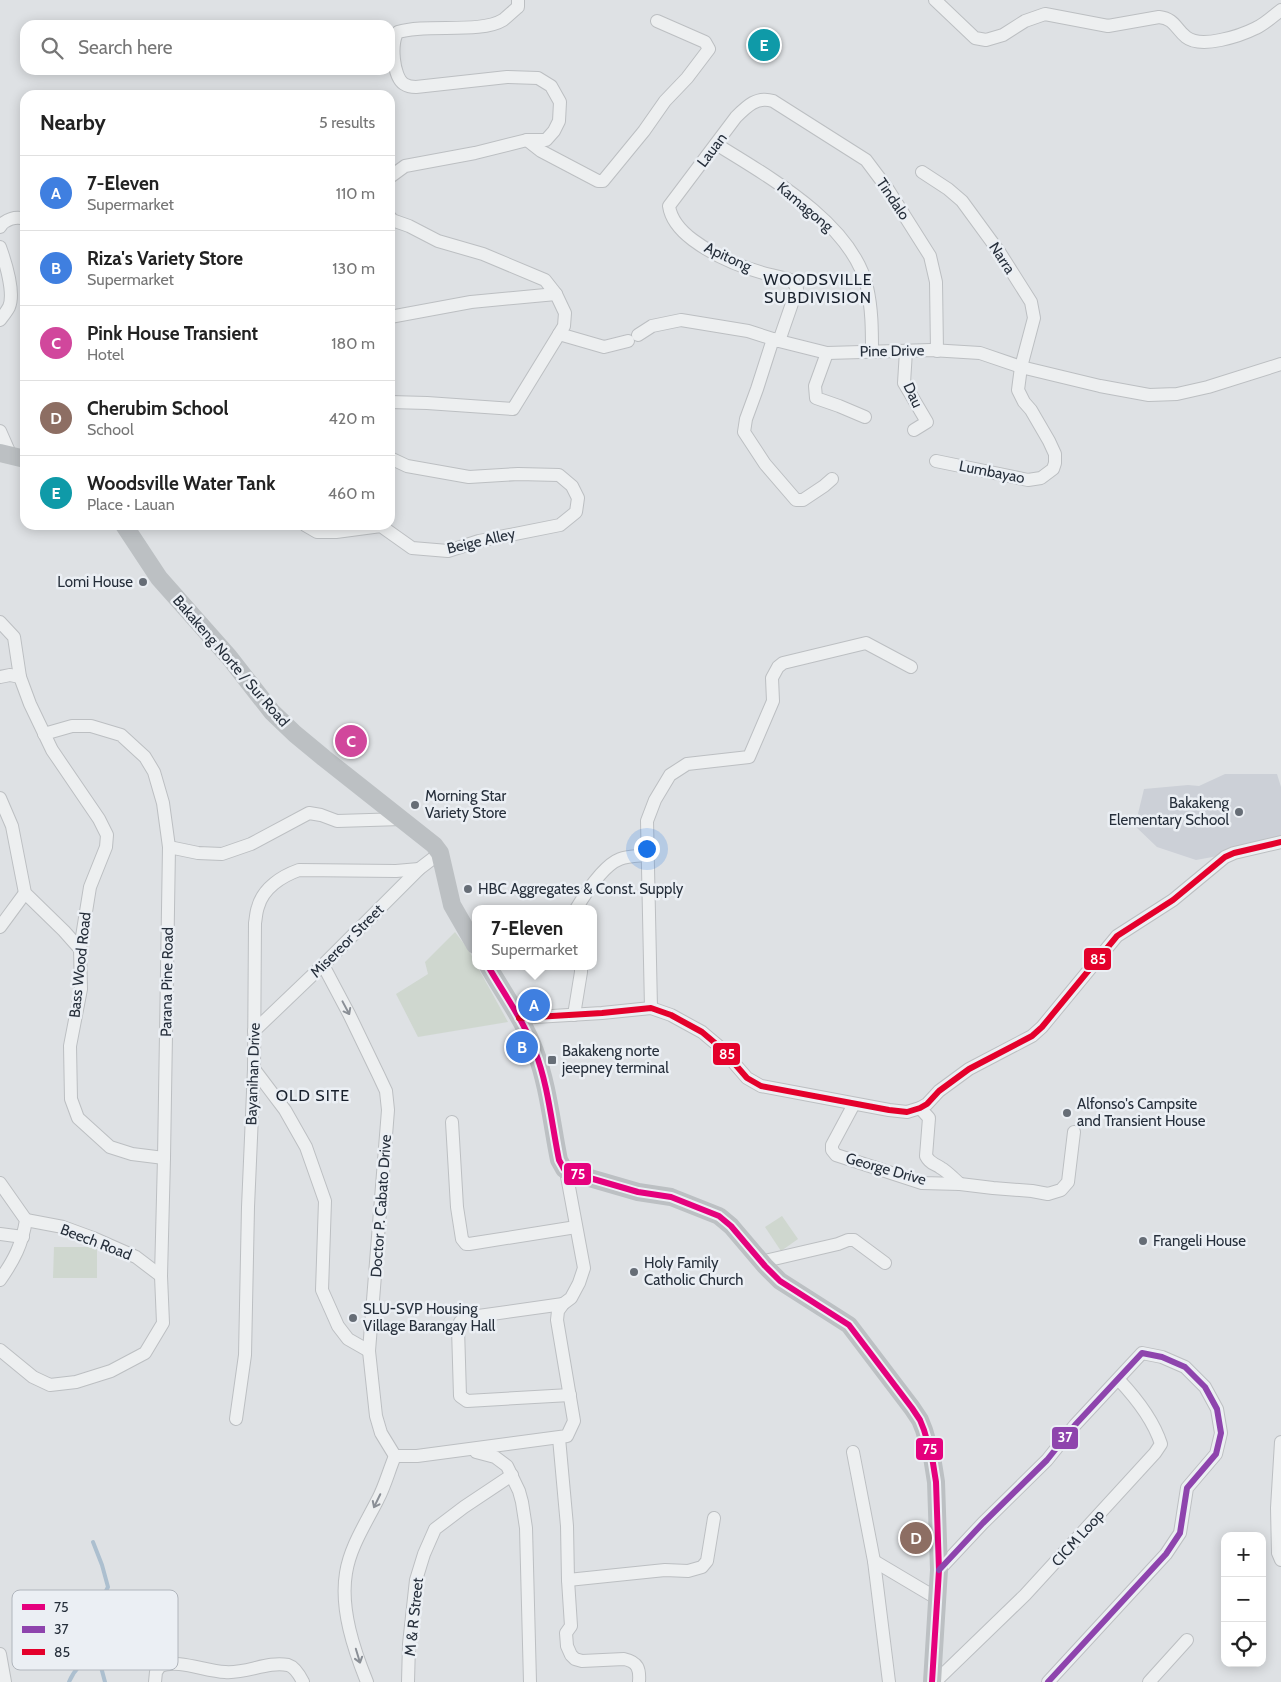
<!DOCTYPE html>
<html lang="en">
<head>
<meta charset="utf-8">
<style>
  body { margin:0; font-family:Cabin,sans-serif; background:#f2f2f2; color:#222 }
  .controls { position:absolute; right:15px; bottom:15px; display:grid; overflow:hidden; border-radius:10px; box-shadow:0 2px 12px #0003 }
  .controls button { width:45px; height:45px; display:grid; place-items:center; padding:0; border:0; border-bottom:1px solid #e0e0e0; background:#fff; color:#222; font:25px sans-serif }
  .you { position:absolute; left:646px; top:848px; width:18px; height:18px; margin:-12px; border:4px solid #fff; border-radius:50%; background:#1a73e8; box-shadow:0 0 0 8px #1a73e833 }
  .badge { display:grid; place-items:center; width:32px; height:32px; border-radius:50%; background:#111827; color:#fff; font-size:16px; font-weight:700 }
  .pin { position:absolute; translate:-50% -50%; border:2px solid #fff; box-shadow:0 1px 5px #0006 }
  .popup { position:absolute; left:472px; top:905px; width:125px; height:65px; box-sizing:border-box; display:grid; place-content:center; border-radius:10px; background:#fff; filter:drop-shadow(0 1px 4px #0005); font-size:16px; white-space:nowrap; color:#767676 }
  .popup b { font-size:19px; color:#222 }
  .popup::after { content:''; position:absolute; left:50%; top:100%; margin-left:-10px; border:10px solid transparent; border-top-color:#fff }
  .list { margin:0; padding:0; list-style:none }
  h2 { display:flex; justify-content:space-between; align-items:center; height:65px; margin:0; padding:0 20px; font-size:21px }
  h2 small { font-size:16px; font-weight:400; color:#767676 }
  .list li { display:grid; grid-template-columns:32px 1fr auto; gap:15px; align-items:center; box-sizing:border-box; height:75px; padding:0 20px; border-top:1px solid #e0e0e0 }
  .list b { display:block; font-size:19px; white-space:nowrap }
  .list p { margin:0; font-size:16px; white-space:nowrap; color:#767676 }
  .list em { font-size:16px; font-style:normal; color:#767676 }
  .icon { flex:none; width:28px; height:28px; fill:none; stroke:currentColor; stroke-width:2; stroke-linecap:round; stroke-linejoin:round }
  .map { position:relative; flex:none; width:1281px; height:1682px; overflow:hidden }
  .search { position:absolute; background:#fff; box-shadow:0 2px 12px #0003; left:20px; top:20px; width:375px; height:55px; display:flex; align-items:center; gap:12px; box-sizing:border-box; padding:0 18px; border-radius:15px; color:#767676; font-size:19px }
  .panel { position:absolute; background:#fff; box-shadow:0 2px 12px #0003; left:20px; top:90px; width:375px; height:440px; border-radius:15px }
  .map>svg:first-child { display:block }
  .built { fill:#ccd0d7 }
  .green { fill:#cfd7cf }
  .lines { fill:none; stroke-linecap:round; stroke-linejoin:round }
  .stream { stroke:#acbfcf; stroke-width:4 }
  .street-casing { stroke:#bcbfc2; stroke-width:14 }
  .street { stroke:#edeff0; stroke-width:12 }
  .secondary { stroke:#bcc0c3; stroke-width:18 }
  .bus-1-casing { stroke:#ebeff4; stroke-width:10 }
  .bus-2-casing { stroke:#ebeff4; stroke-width:10 }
  .bus-3-casing { stroke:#ebeff4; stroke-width:10 }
  .bus-1 { stroke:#e5007d; stroke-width:6 }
  .bus-2 { stroke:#8e44ad; stroke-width:6 }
  .bus-3 { stroke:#e4002b; stroke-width:6 }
  .oneway { stroke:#8a8f96 }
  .poi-dot { fill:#666d76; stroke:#ebeff4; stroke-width:2 }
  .labels { text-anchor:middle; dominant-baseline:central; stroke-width:5; stroke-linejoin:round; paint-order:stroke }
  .street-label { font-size:15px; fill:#262f3b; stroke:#ebeff4 }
  .poi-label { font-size:15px; fill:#262f3b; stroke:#ebeff4; text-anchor:start }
  .neighbourhood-label { font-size:16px; letter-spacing:1px; fill:#18202c; stroke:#ebeff4 }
  .key { fill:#ebeff4; stroke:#b0b5bc; stroke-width:1 }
  .key-label { font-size:14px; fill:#262f3b }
  .line-badge { stroke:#ebeff4; stroke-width:2 }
  .badge-label { font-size:14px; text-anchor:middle; font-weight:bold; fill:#fff }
</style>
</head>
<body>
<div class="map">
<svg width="1281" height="1682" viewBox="0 0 1281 1682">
  <rect width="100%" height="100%" fill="#dee1e4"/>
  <polygon class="built" points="1225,774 1277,774 1281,787 1281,837 1229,854 1196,860 1157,847 1135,826 1144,789 1188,785 1199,786"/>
  <g class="green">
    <path d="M455,932c7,10 19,22 20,34h2l31,56 -90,15 -22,-43 32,-20 -3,-12z"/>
    <polygon points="782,1216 798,1239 781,1251 765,1227"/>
    <polygon points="54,1247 97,1247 97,1278 53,1278"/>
  </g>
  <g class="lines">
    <g class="stream">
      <polyline points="93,1542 102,1565 108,1587 85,1630 97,1652 105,1682"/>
      <path d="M69,1682c5,-12 16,-23 28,-30"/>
    </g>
    <defs>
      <g id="street">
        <path d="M935,0l40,38 11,2 17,-5 22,-14 20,-7 63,12 51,-9c16,2 16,11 27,20 15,12 54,-1 70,-9 9,-4 17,-12 25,-18"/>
        <polyline points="527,140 541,151 598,181 603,181 644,131 665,101 687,78 709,49 705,42 657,21"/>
        <path d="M716,144c53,33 136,79 151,143 5,22 5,43 5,65"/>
        <polyline points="922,172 948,189 962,201 1000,253 1031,302 1034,318 1021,367 1018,390 1024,402 1031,410 1049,441 1055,454 1055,463 1053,469 1041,478 1028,480 936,461"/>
        <path d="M390,177l15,-11 70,-13 52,-13h19l8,-9 5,-10 1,-19 -9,-16 -13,-8 -31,-1 -91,10c-4,0 -9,-1 -12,-3 -11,-7 -14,-43 -6,-52 29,-9 82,2 105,-12 5,-4 10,-9 15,-13v-7"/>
        <polyline points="390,217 392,220 409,226 438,241 483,254 545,280 556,294 565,313 564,326 513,409 427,403 390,402"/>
        <path d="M0,227c5,-8 16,-11 25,-8"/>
        <path d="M0,247c5,14 15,46 9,60 -2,4 -6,9 -9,13"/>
        <polyline points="390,317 471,302 556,294"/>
        <polyline points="559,334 604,347 628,341"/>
        <polyline points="638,335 652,326 681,320 748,331 779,341 827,353 931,350 980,353 1021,367 1100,386 1149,395 1177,394 1208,387 1281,364"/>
        <polyline points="773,339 757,389 746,419 744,432 765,464 796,500 803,500 824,486 832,479"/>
        <path d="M779,341l18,-52 -4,-8c-7,-3 -15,-4 -22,-6 -29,-7 -55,-18 -78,-35 -12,-9 -22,-20 -24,-34l67,-89c11,-11 21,-21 37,-16l93,59 21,28 43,68 6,26 1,69"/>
        <polyline points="906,351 904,383 927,422 914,430"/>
        <polyline points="827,353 815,386 816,398 839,406 865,417"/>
        <polyline points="0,431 11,456"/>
        <polyline points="305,525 317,532 336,532 381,526 412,548 448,551 479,541 560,525 576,512 578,498 572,486 559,475 518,474 469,477 407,466 390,458"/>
        <polyline points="0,622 14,637 20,677 30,704 52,750 99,819 107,835 106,847 90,887 80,949 81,989 70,1046 71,1099 78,1118 110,1147 132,1154 164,1158"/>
        <polyline points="0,677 10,675 20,677"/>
        <polyline points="0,798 12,826 25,893 64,931 80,949"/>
        <polyline points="169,847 198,853 222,854 251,844 309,813 321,815 337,821 402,819"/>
        <path d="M576,909c9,-15 28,-44 44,-50 8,-3 18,-3 27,-4"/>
        <polyline points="0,927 25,893"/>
        <polyline points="323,965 349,1014 378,1074 386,1091 388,1110 369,1351 376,1416 381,1433 395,1456"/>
        <polyline points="651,1008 647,821 655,800 670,775 687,764 749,757 773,701 772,678 778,667 783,663 866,643 911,667"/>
        <polyline points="574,1015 581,972 581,966"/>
        <polyline points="519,1018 602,1013 651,1008 671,1015 702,1032 721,1048 747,1078 761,1086 889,1110 907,1112 920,1108 927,1104 939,1091 969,1069 1032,1036 1042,1027 1117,936 1173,900 1225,857 1234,853 1281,842"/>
        <polyline points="254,1031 323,965 419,869 440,853"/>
        <polyline points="254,1069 285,1110 306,1147 325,1201 322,1290 338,1326 348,1339 369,1351"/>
        <polyline points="854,1104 832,1145 832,1150 836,1155 922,1183 960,1184 993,1188 1032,1191 1048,1194 1061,1190 1068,1182 1074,1132"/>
        <path d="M920,1108l9,10 -3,38c4,8 8,7 15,12 7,4 13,11 19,16"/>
        <polyline points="452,1122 457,1207 462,1239 466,1244 469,1244 576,1227"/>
        <path d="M0,1183l26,37c-4,25 -12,40 -26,60"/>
        <polyline points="26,1220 63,1227 93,1238 136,1257 161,1276"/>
        <polyline points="0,1234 23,1237"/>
        <polyline points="761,1262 838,1244 848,1240 854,1240 885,1263"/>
        <polyline points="563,1304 464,1318 460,1322 458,1328 460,1396 467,1401 570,1395"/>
        <polyline points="0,1350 33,1377 50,1385 76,1382 111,1371 145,1353 163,1323 161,1276 164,1158 169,847 163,803 154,772 145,757 121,735 91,726 72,726 44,734"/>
        <path d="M236,1419l9,-64 3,-148 6,-138 1,-146c1,-5 1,-11 3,-16 5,-19 24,-31 41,-37l97,1 23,-2"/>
        <path d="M559,1438l8,88 1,54 3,46 -5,7 1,13 4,9 4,4 7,2 42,-2c14,3 16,10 15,23"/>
        <polyline points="1281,1442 1277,1508 1278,1553 1281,1560"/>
        <polyline points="476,1452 495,1457 507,1466 519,1491 522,1502 526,1528 530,1682"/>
        <polyline points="853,1452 874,1561 889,1682"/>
        <polyline points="395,1456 417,1456 567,1436 574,1421 557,1320 558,1311 563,1304 571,1298 579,1283 584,1268 566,1171"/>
        <polyline points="874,1561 938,1599"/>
        <polyline points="939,1570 983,1523 1047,1460 1075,1425 1142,1353 1162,1357 1185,1367 1205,1387 1217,1409 1221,1433 1216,1454 1187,1488 1180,1533 1166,1554 1048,1682"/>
        <polyline points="568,1580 665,1570 688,1571 702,1567 707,1561 714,1518"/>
        <polyline points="0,1654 5,1682"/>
        <path d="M155,1682l1,-10 4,-6c18,-7 45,5 65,6 21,2 42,-11 63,-7 7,2 12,11 15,17"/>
        <path d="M367,1682c-13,-32 -27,-73 -21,-109 4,-26 20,-50 32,-74 7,-13 11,-29 17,-43"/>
        <polyline points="408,1682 409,1644 416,1580 424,1554 435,1529 464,1507 512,1475"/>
        <path d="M935,1682l90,-87 130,-142 6,-9c-8,-25 -25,-46 -42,-64"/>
        <polyline points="1149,1682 1187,1640"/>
      </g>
    </defs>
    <use href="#street" class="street-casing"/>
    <use href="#street" class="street"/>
    <g class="secondary">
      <polyline points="0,453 25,459"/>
      <polyline points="124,525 159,578 229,657 272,712 295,734 324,758 434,845 440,853 452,905 475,945"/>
      <path d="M488,966c16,28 36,55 47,85 13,33 17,75 24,109l5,9 5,3 69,20 33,5 48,19 12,10 34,40 15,15 69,44 63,83 8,12 4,10 8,27 4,25 3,88 -7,112"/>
    </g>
    <defs>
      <path id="bus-1" d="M488,966c16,28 36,55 47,85 13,33 17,75 24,109l5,9 5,3 69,20 33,5 48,19 12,10 34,40 15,15 69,44 63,83 8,12 4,10 8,27 4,25 3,88 -7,112"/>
      <polyline id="bus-2" points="939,1570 983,1523 1047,1460 1075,1425 1142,1353 1162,1357 1185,1367 1205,1387 1217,1409 1221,1433 1216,1454 1187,1488 1180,1533 1166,1554 1048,1682"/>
      <polyline id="bus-3" points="519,1018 602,1013 651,1008 671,1015 702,1032 721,1048 747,1078 761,1086 889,1110 907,1112 920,1108 927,1104 939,1091 969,1069 1032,1036 1042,1027 1117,936 1173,900 1225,857 1234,853 1281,842"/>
    </defs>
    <use href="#bus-1" class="bus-1-casing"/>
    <use href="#bus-2" class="bus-2-casing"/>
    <use href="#bus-3" class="bus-3-casing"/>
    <use href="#bus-1" class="bus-1"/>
    <use href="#bus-2" class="bus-2"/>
    <use href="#bus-3" class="bus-3"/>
  </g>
  <defs><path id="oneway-shaft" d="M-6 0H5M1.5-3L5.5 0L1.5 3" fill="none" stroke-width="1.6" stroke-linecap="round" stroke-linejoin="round" transform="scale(1.25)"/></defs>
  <g class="oneway">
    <use href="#oneway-shaft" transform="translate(346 1008) rotate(62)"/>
    <use href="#oneway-shaft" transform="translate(377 1501) rotate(116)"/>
    <use href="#oneway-shaft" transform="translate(358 1656) rotate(73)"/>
  </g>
  <g class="poi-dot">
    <circle cx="143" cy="582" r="5"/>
    <circle cx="415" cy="805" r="5"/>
    <circle cx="1239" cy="812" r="5"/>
    <circle cx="468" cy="889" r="5"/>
    <rect x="547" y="1055" width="10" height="10" rx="2.5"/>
    <circle cx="1067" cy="1113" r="5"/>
    <circle cx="1143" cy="1241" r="5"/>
    <circle cx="634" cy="1272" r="5"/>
    <circle cx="353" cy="1318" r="5"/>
  </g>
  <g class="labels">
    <g class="street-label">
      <text transform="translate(712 150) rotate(-53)">Lauan</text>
      <text transform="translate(893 199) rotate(56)">Tindalo</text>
      <text transform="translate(805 207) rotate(40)">Kamagong</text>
      <text transform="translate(728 257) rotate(25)">Apitong</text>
      <text transform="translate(1002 258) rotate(57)">Narra</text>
      <text transform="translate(892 351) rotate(-1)">Pine Drive</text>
      <text transform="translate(913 395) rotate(65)">Dau</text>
      <text transform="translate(992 472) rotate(11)">Lumbayao</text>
      <text transform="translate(481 541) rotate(-13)">Beige Alley</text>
      <text transform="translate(231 661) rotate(49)">Bakakeng Norte / Sur Road</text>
      <text transform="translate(347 941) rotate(-45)">Misereor Street</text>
      <text transform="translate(80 965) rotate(-84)">Bass Wood Road</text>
      <text transform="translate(167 982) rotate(-89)">Parana Pine Road</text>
      <text transform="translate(253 1074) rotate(-88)">Bayanihan Drive</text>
      <text transform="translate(886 1169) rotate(16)">George Drive</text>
      <text transform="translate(381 1206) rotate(-86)">Doctor P. Cabato Drive</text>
      <text transform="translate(96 1242) rotate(21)">Beech Road</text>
      <text transform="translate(1078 1538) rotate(-48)">CICM Loop</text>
      <text transform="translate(414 1617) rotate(-84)">M &amp; R Street</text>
    </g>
    <g class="poi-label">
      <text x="133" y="582" text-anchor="end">Lomi House</text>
      <text x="425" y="796">Morning Star<tspan x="425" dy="17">Variety Store</tspan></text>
      <text x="1229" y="803" text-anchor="end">Bakakeng<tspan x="1229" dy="17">Elementary School</tspan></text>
      <text x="478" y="889">HBC Aggregates &amp; Const. Supply</text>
      <text x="562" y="1051">Bakakeng norte<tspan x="562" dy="17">jeepney terminal</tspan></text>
      <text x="1077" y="1104">Alfonso's Campsite<tspan x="1077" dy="17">and Transient House</tspan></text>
      <text x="1153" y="1241">Frangeli House</text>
      <text x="644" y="1263">Holy Family<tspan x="644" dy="17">Catholic Church</tspan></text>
      <text x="363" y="1309">SLU-SVP Housing<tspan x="363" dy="17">Village Barangay Hall</tspan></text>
    </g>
    <g class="neighbourhood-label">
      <text x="818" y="279">WOODSVILLE<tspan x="818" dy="18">SUBDIVISION</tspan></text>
      <text x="313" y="1095">OLD SITE</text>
    </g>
  </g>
  <rect x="12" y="1590" width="166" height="80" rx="8" class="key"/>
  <rect x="22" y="1604" width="23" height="6" fill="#e5007d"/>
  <rect x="22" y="1626" width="23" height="7" fill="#8e44ad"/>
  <rect x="22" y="1649" width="23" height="6" fill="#e4002b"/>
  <g class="key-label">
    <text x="54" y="1612">75</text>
    <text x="54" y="1634">37</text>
    <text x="54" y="1657">85</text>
  </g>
  <g class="line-badge">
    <rect x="1083" y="947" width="29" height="24" rx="5" fill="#e4002b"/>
    <rect x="712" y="1042" width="29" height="24" rx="5" fill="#e4002b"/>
    <rect x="563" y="1162" width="29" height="24" rx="5" fill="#e5007d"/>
    <rect x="1051" y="1426" width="28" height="24" rx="5" fill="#8e44ad"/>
    <rect x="915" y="1437" width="29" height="24" rx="5" fill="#e5007d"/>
  </g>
  <g class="badge-label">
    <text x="1098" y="964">85</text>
    <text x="727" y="1059">85</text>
    <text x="578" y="1179">75</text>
    <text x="1065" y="1442">37</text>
    <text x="930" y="1454">75</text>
  </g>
</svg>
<div class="controls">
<button>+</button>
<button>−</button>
<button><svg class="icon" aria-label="locate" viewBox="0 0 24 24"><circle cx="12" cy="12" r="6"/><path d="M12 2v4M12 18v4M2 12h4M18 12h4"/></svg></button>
</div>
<div class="you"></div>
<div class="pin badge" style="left:534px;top:1005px;background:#3f7fe0">A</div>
<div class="popup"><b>7-Eleven</b>Supermarket</div>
<div class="pin badge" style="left:522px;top:1047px;background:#3f7fe0">B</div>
<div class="pin badge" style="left:351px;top:741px;background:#d1479c">C</div>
<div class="pin badge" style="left:916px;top:1538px;background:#8d6e63">D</div>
<div class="pin badge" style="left:764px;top:45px;background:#0f9aa8">E</div>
<div class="search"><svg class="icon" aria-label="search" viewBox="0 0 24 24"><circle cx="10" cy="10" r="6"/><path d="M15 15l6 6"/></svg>Search here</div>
<section class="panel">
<h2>Nearby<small>5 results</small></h2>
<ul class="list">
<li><span class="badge" style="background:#3f7fe0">A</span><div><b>7-Eleven</b><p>Supermarket</p></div><em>110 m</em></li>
<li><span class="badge" style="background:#3f7fe0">B</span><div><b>Riza's Variety Store</b><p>Supermarket</p></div><em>130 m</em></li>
<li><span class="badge" style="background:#d1479c">C</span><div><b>Pink House Transient</b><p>Hotel</p></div><em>180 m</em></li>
<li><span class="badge" style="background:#8d6e63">D</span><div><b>Cherubim School</b><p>School</p></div><em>420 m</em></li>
<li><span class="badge" style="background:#0f9aa8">E</span><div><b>Woodsville Water Tank</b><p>Place · Lauan</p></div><em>460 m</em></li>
</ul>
</section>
</div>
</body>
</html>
